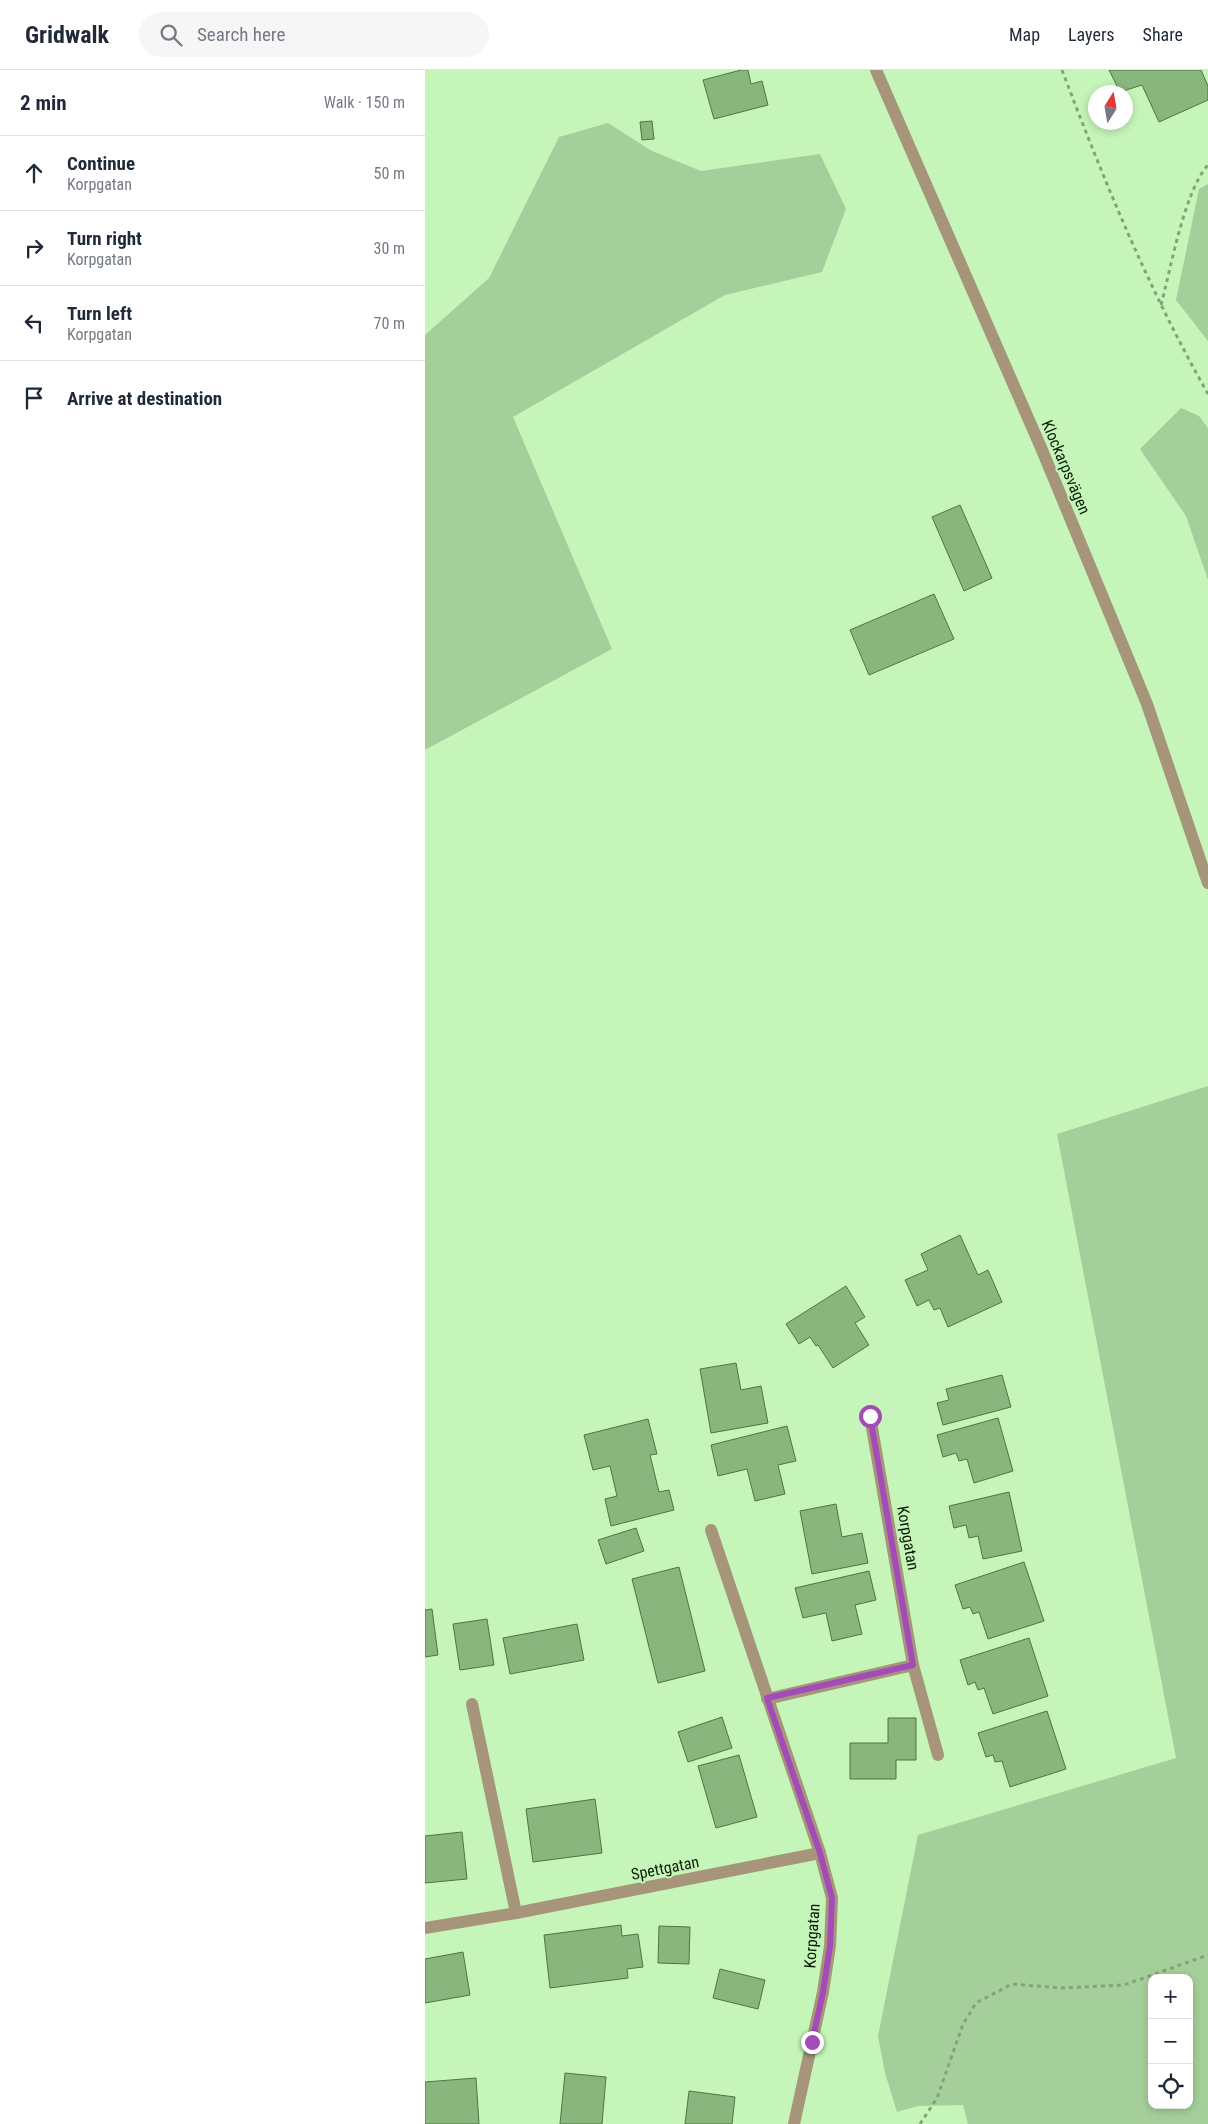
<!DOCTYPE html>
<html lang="en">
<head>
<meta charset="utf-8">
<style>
  body { margin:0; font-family:"Roboto Condensed",sans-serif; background:#f6f6f7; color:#1f2937 }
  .controls { position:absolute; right:15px; bottom:15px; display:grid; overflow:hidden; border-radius:10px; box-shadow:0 2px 8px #0003 }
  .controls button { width:45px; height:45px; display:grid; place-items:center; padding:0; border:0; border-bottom:1px solid #e0e1e3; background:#fff; color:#1f2937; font:25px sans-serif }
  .compass { position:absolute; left:663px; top:15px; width:45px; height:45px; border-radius:50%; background:#fff; box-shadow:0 2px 8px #0003; rotate:11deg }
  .stop { position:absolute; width:15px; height:15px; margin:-11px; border:4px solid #a34cb8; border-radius:50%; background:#fff }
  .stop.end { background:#a34cb8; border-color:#fff; box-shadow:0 1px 5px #0008 }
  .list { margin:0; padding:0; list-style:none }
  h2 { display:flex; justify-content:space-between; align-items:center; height:65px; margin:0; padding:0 20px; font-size:21px }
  h2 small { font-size:16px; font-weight:400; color:#747a83 }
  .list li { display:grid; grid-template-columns:32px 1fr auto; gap:15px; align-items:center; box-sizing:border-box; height:75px; padding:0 20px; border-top:1px solid #e0e1e3 }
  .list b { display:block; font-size:19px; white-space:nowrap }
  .list p { margin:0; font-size:16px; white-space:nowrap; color:#747a83 }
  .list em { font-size:16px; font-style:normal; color:#747a83 }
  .icon { flex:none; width:28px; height:28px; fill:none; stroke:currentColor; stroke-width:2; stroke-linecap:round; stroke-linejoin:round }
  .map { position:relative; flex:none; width:783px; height:2054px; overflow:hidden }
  header { display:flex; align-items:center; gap:30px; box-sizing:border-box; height:70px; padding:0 25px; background:#fff; border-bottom:1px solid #e0e1e3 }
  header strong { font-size:24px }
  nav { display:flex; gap:28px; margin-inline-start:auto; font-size:18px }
  .search { width:350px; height:45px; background:#f6f6f7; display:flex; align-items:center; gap:12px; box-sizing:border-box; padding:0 18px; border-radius:28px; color:#747a83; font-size:19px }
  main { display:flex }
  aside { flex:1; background:#fff }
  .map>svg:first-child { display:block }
  .green { fill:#a5cf9a; fill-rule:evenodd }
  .building { fill:#88b67c; stroke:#4d7741 }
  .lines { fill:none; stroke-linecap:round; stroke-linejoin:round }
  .path { stroke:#80a577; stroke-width:3; stroke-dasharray:4 4; stroke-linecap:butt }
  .minor { stroke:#a6957a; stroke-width:12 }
  .route { stroke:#a34cb8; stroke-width:6 }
  .labels { text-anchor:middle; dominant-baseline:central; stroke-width:4; stroke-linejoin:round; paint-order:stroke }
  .street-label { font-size:16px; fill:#0b1d07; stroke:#c5f5b9 }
</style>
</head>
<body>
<header>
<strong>Gridwalk</strong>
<div class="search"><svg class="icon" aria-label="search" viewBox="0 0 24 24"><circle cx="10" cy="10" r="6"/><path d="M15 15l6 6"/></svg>Search here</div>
<nav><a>Map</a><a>Layers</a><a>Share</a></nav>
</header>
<main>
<aside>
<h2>2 min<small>Walk · 150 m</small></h2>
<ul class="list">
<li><svg class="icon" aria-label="ahead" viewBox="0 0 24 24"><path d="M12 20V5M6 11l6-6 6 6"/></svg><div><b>Continue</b><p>Korpgatan</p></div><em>50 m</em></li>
<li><svg class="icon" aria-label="right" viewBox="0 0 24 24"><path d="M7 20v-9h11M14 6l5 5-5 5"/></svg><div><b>Turn right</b><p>Korpgatan</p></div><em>30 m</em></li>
<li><svg class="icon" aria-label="left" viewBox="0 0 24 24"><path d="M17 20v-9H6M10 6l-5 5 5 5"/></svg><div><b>Turn left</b><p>Korpgatan</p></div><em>70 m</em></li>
<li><svg class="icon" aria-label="arrive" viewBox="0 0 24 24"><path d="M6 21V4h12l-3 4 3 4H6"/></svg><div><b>Arrive at destination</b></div></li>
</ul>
</aside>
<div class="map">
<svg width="783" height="2054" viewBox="0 0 783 2054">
  <rect width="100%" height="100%" fill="#c5f5b9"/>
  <g class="green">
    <polygon points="183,53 227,81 276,101 395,84 421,139 397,202 300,225 88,347 187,579 0,680 0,265 64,208 134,67"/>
    <polygon points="783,114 783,271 751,230 774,119"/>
    <polygon points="756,338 774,346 783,358 783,510 761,446 715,379"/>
    <path d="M783,1016v1038h-240l-5,-19 -45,1 -21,6 -12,-39 -7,-37 40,-201 258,-77 -119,-624zM727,1908h37v127h-37z"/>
  </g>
  <g class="building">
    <polygon points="316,0 323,0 326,14 337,11 343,35 289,49 278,10"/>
    <polygon points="684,0 776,0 783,16 783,30 734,52 717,15 695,22"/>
    <polygon points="227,51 229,69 217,70 215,52"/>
    <polygon points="535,435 567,508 539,521 507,447"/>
    <polygon points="509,524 529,569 444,605 425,560"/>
    <polygon points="535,1165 553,1205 563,1200 577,1232 523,1257 515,1238 509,1240 504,1230 492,1236 480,1210 503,1200 496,1184"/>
    <polygon points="421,1216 440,1247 430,1253 444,1275 408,1298 393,1275 391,1276 385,1267 374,1274 361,1254"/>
    <polygon points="311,1293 316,1320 336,1316 343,1353 286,1363 275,1299"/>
    <polygon points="577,1305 586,1337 518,1355 512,1333 524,1330 521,1319"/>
    <polygon points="573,1348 588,1401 549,1413 542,1389 534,1391 531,1383 518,1387 512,1365"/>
    <polygon points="223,1349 232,1384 225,1385 234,1422 244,1420 249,1440 186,1456 180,1429 192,1426 185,1396 168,1400 159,1365"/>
    <polygon points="362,1356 371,1391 353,1395 360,1424 330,1431 322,1399 293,1406 286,1375"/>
    <polygon points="584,1422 597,1481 558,1489 553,1466 544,1468 541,1455 529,1458 524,1436"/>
    <polygon points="411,1434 417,1467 437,1463 443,1493 387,1504 375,1441"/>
    <polygon points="211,1458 219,1481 181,1494 173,1470"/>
    <polygon points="599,1492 619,1551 563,1569 554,1542 548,1544 545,1537 538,1539 530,1515"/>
    <polygon points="254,1497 280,1601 233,1613 207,1509"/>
    <polygon points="444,1501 451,1530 430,1535 437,1564 407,1571 401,1543 378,1548 370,1518"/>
    <polygon points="7,1539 13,1585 0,1587 0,1540"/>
    <polygon points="62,1549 69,1595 35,1600 28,1554"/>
    <polygon points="152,1554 159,1590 85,1604 78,1568"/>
    <polygon points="604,1568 623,1626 568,1644 559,1618 553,1620 550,1612 543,1615 535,1590"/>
    <polygon points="622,1641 641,1699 585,1717 577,1691 570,1692 568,1685 561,1687 553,1663"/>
    <polygon points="297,1647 307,1678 263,1692 253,1662"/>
    <polygon points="463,1648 491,1648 491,1690 471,1690 471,1709 425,1709 425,1673 463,1673"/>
    <polygon points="314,1685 332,1747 291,1758 273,1696"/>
    <polygon points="170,1729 177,1783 108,1792 101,1739"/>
    <polygon points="37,1762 42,1809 0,1813 0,1766"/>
    <polygon points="196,1855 197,1866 213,1864 218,1897 202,1899 203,1908 125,1918 119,1865"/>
    <polygon points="234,1856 265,1857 264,1894 233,1893"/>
    <polygon points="38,1882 45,1925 0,1933 0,1889"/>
    <polygon points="295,1899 340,1910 333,1939 288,1928"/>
    <polygon points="140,2003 181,2007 177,2054 135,2054"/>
    <polygon points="51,2008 54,2054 0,2054 0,2012"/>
    <polygon points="264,2021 310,2027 307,2054 260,2054"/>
  </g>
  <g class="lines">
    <g class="path">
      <path d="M637,0c42,111 87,220 146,324"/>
      <path d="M736,235c10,-37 23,-113 47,-140"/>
      <polyline points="495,2054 512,2028 538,1954 551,1933 587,1914 636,1918 699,1915 783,1885"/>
    </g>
    <g class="minor">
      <polyline points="451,0 617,380 722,634 783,813"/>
      <polyline points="286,1460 395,1783 407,1828 405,1876 398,1922 369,2054"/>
      <polyline points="488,1595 513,1685"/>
      <polyline points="342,1629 488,1595 445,1346"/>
      <polyline points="47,1634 91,1843"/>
      <polyline points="0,1858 91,1843 395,1783"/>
    </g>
  </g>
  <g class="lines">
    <polyline class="route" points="387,1972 398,1922 405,1876 407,1828 395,1783 342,1628 488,1595 445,1346"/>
  </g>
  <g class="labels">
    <g class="street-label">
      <text transform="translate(641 397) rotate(67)">Klockarpsvägen</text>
      <text transform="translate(483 1468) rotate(80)">Korpgatan</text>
      <text transform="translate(240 1798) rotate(-11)">Spettgatan</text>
      <text transform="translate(387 1866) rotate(-86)">Korpgatan</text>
    </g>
  </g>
</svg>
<div class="controls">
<button>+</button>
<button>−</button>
<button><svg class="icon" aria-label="locate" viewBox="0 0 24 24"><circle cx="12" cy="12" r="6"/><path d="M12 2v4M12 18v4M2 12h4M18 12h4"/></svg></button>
</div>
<svg class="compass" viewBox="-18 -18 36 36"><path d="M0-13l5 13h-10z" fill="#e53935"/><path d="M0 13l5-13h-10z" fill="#747a83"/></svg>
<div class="stop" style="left:445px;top:1346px"></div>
<div class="stop end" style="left:387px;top:1972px"></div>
</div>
</main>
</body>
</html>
